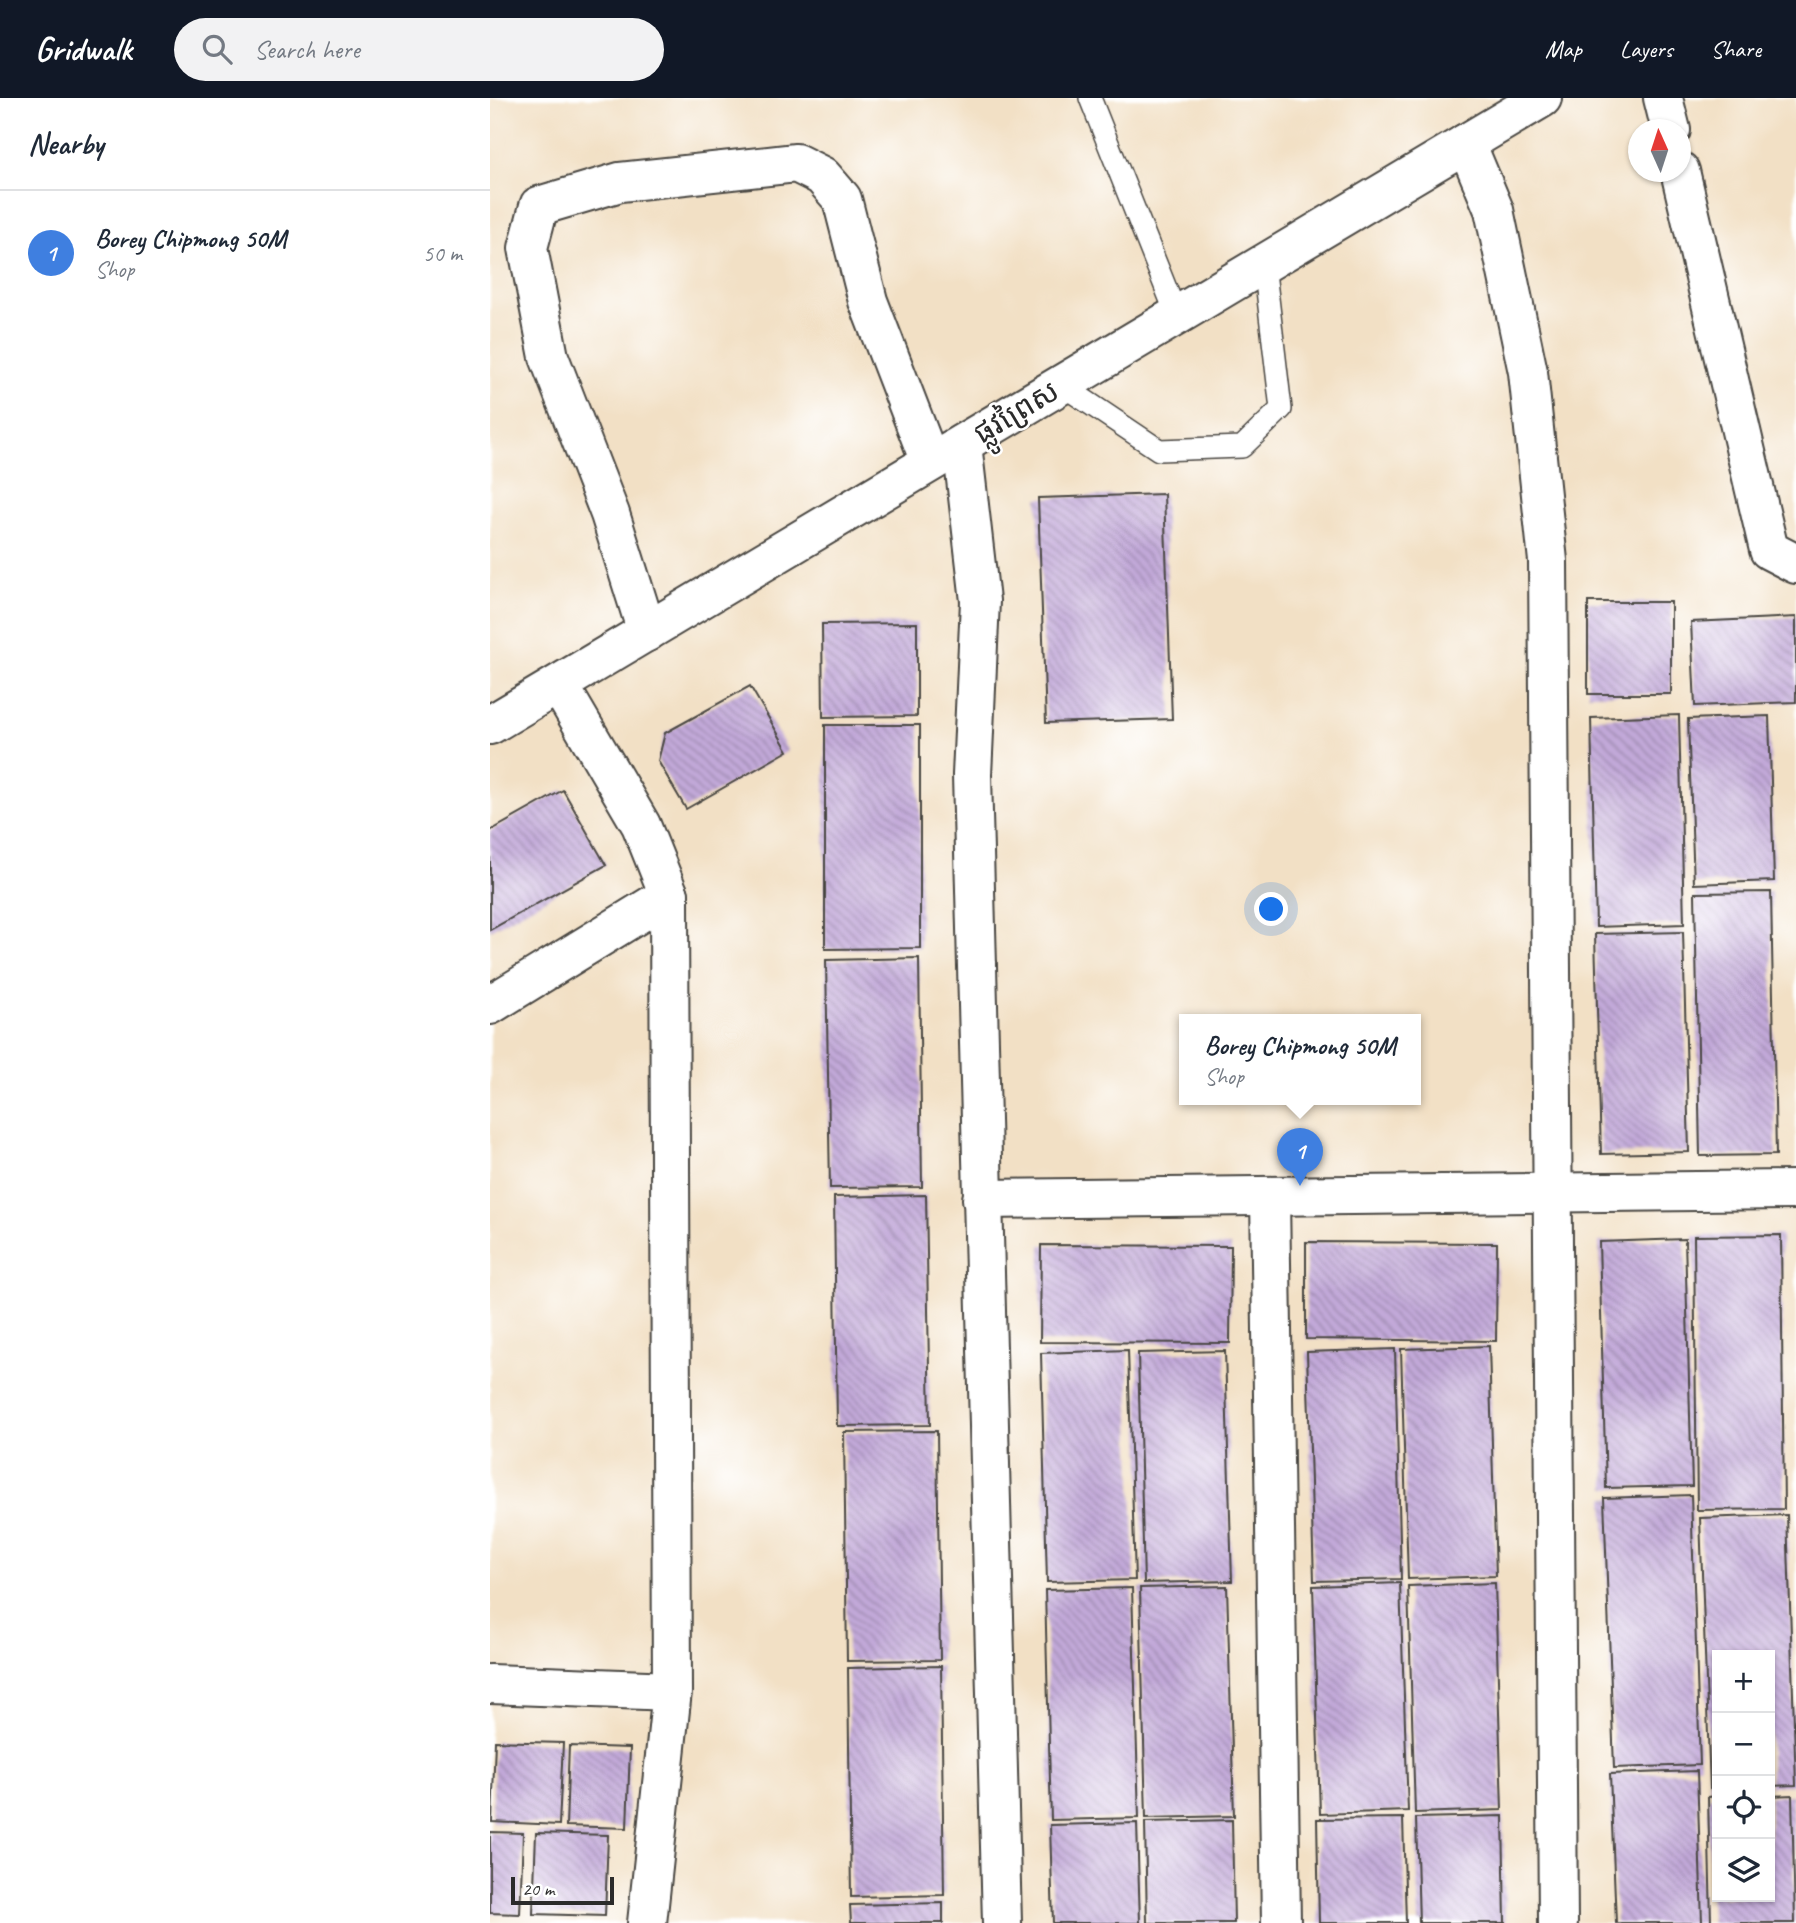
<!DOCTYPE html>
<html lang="en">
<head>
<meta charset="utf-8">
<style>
  body { margin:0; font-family:Caveat,"Noto Sans Khmer",sans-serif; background:#f2f2f3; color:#1f2937 }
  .controls { position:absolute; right:21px; bottom:21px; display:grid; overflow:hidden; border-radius:0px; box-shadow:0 2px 5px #0004 }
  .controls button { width:63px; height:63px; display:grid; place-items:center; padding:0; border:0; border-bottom:2px solid #e0e1e3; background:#fff; color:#1f2937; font:35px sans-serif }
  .compass { position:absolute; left:1138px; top:21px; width:63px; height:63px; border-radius:50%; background:#fff; box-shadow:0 2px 5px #0004; rotate:357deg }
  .scale { position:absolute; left:21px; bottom:18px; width:103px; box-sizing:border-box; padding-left:7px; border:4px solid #2b2b2b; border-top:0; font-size:19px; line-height:24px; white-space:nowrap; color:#2b2b2b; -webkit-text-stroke:5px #fff; paint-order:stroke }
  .you { position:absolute; left:782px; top:812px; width:24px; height:24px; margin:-18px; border:5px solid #fff; border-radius:50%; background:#1a73e8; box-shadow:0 0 0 10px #1a73e833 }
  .badge { display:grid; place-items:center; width:46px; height:46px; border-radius:50%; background:#111827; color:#fff; font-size:23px; font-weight:700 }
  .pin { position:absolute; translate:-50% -58px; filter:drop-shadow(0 2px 4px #0008) }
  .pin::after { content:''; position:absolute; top:37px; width:24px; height:21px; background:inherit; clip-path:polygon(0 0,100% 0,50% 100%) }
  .popup { position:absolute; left:689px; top:916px; width:242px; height:91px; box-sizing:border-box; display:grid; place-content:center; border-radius:0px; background:#fff; filter:drop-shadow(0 2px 5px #0005); font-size:23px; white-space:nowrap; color:#747a83 }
  .popup b { font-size:26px; color:#1f2937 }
  .popup::after { content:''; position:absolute; left:50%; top:100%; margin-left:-14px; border:14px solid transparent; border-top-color:#fff }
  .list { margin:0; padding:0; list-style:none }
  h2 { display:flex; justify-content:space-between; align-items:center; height:91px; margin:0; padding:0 28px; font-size:30px }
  h2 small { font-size:23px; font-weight:400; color:#747a83 }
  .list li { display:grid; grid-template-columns:46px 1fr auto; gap:21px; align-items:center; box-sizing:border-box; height:126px; padding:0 28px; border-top:2px solid #e0e1e3 }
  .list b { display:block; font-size:26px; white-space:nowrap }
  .list p { margin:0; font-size:23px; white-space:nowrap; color:#747a83 }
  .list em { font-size:23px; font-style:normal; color:#747a83 }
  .icon { flex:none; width:38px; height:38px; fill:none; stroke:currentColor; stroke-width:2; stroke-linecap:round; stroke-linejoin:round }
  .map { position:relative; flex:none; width:1306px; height:1825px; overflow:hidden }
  header { display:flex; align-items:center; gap:42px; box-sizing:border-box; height:98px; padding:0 35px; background:#111827; color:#fff }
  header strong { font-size:33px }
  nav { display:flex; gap:38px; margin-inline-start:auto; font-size:24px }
  .search { width:490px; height:63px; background:#f2f2f3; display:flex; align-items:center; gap:18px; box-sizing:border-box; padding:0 24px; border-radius:38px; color:#747a83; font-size:26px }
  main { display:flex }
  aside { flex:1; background:#fff }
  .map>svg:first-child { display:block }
  .building { fill:url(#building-back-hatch) }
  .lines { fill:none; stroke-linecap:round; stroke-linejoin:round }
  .lane-casing { stroke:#494642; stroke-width:24 }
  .street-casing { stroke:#494642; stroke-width:42 }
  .secondary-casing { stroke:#494642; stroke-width:42 }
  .lane { stroke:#fff; stroke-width:21 }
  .street { stroke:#fff; stroke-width:38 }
  .secondary { stroke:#fff; stroke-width:38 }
  .labels { text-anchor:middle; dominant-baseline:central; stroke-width:5; stroke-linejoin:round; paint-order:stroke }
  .street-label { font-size:30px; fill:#2b2b2b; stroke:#fff }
</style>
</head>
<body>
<header>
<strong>Gridwalk</strong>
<div class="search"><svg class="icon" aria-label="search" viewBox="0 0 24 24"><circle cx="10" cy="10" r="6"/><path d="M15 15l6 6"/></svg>Search here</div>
<nav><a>Map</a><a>Layers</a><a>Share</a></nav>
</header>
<main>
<aside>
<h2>Nearby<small></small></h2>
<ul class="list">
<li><span class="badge" style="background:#3f7fe0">1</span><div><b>Borey Chipmong 50M</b><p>Shop</p></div><em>50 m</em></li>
</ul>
</aside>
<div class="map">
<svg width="1306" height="1825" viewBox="0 0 1306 1825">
  <defs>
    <pattern id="building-back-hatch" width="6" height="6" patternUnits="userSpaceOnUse" patternTransform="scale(1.75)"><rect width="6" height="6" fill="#c2a9d9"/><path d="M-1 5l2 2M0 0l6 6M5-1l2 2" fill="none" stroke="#9e8ab0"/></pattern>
  </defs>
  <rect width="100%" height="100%" fill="#fff"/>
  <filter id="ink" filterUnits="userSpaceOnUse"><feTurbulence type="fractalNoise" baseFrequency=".0143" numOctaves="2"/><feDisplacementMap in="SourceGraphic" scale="14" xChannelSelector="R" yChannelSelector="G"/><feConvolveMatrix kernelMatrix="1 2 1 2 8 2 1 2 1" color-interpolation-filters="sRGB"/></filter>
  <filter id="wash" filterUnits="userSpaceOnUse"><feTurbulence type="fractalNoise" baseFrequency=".00686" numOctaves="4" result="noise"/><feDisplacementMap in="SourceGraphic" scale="28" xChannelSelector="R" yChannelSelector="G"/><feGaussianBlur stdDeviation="1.57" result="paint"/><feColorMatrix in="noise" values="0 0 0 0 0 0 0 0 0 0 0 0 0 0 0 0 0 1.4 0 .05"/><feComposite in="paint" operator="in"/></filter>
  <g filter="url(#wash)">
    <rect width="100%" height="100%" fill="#f2e0c5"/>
    <g id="blocks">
      <g class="building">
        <polygon points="674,396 682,621 556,625 548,400"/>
        <rect x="1098" y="504" width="83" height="92"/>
        <polygon points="1306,519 1306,604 1205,608 1201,524"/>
        <polygon points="427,525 427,618 333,619 332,526"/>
        <polygon points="260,588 298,653 196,711 168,663 175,635"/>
        <polygon points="1189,617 1194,826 1106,829 1101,620"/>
        <polygon points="1279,618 1284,783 1204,786 1198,621"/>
        <polygon points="335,627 430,627 430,850 335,851"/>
        <polygon points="73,692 116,767 0,832 0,733"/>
        <polygon points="1281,794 1286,1057 1210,1058 1205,795"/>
        <polygon points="1193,834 1199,1054 1111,1056 1105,836"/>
        <polygon points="429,860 432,1089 340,1090 336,862"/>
        <polygon points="436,1097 440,1327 347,1328 344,1099"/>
        <polygon points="1291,1137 1294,1411 1207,1412 1204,1138"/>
        <polygon points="1195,1141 1202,1388 1116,1390 1109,1144"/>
        <polygon points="816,1144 1007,1145 1006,1243 816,1241"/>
        <polygon points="551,1147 741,1148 740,1245 550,1244"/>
        <polygon points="999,1248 1006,1478 918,1481 911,1251"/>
        <polygon points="905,1251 911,1481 824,1483 817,1254"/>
        <polygon points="638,1252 645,1482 557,1484 551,1255"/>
        <polygon points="735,1253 742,1483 654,1485 648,1255"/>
        <polygon points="447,1333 450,1562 357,1563 354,1334"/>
        <polygon points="1201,1397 1210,1667 1124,1670 1114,1400"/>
        <polygon points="1297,1417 1306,1687 1280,1688 1280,1557 1227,1557 1227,1690 1220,1691 1210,1420"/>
        <polygon points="910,1485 918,1713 830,1716 823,1488"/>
        <polygon points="1005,1485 1012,1712 925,1715 918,1488"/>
        <polygon points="737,1488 744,1718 656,1720 650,1490"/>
        <polygon points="642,1490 649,1720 561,1722 555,1492"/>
        <polygon points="451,1568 454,1797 361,1799 358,1570"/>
        <polygon points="5,1643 73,1645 69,1727 2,1724"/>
        <polygon points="79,1648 140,1650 137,1730 76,1728"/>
        <polygon points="1207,1673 1212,1825 1126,1825 1120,1676"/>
        <polygon points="1302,1697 1305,1825 1221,1825 1218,1699 1227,1698 1227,1799 1280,1799 1280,1698"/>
        <polygon points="1013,1718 1015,1825 929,1825 926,1720"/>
        <polygon points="913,1720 916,1825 829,1825 827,1721"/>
        <polygon points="742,1722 744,1825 657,1825 655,1724"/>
        <polygon points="647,1725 650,1825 563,1825 560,1727"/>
        <polygon points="0,1734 33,1735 30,1816 0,1815"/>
        <polygon points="46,1735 118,1737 115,1818 43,1816"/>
        <polygon points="453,1805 453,1825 361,1825 360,1807"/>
      </g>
    </g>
  </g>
  <g filter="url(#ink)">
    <use href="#blocks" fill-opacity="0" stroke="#494642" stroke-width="2"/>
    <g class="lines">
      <defs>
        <g id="lane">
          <polyline points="600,0 687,218"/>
          <polyline points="572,287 669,352 752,349 791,311 774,166"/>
        </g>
        <g id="street">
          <polyline points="1173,0 1181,32"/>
          <polyline points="976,45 1004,112 1038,274 1058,463 1068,1825"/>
          <polyline points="1190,73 1279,452 1306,466"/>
          <polyline points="472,346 490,503 482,677 512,1825"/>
          <polyline points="157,534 120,416 59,259 38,150 49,108 130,84 306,65 332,78 352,101 378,203 440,364"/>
          <polyline points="69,587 151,727 179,797 182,1593 157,1825"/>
          <polyline points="0,907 179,797"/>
          <polyline points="780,1099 791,1825"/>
          <polyline points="492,1101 1306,1092"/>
          <polyline points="0,1586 182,1593"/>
        </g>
        <polyline id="secondary" points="0,627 1052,0"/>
      </defs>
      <use href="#lane" class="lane-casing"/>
      <use href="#street" class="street-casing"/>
      <use href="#secondary" class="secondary-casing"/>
      <use href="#lane" class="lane"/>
      <use href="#street" class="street"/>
      <use href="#secondary" class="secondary"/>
    </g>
  </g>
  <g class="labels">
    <g class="street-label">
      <text transform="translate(526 314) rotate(-31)">ផ្លូវព្រៃស</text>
    </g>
  </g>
</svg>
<div class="controls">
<button>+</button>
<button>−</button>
<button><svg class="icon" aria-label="locate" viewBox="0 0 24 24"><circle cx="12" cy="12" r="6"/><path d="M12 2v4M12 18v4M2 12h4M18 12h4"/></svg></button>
<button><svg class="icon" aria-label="layers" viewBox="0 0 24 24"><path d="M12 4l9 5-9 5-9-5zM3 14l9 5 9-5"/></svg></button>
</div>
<svg class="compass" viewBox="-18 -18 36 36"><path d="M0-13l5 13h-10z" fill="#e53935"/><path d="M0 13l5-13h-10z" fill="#747a83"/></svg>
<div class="scale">20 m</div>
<div class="you"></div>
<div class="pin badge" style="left:810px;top:1088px;background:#3f7fe0">1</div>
<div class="popup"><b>Borey Chipmong 50M</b>Shop</div>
</div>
</main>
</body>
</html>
